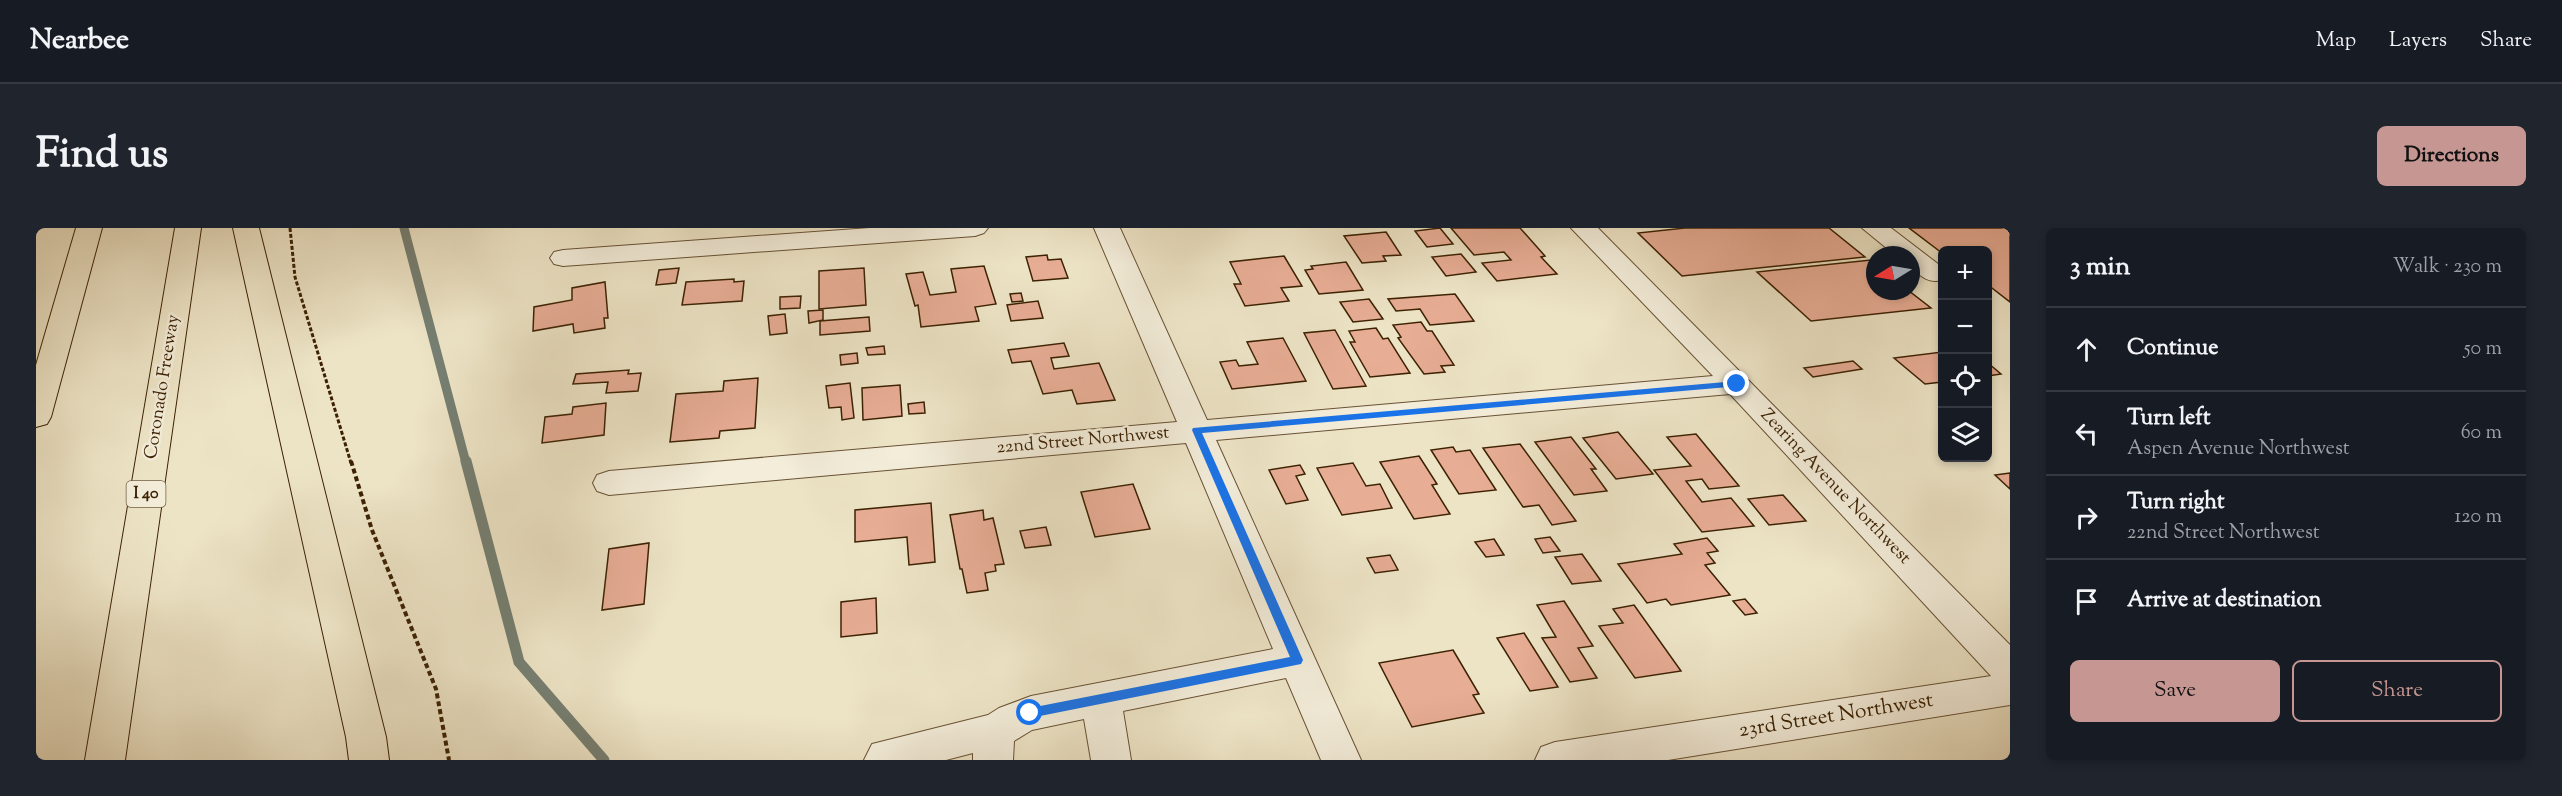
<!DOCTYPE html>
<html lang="en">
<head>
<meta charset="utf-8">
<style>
  body { margin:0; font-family:"Sorts Mill Goudy",serif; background:#20242c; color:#f1f3f6 }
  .controls { position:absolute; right:18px; top:18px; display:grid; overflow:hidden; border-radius:9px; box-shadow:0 3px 9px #0003 }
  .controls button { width:54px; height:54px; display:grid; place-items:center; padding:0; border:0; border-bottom:2px solid #363941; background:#171b24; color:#f1f3f6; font:30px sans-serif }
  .compass { position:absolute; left:1830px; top:18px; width:54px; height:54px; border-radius:50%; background:#171b24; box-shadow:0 3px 9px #0003; rotate:259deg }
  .stop { position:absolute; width:18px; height:18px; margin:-14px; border:4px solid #1a73e8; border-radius:50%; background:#fff }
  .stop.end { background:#1a73e8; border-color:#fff; box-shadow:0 2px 6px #0008 }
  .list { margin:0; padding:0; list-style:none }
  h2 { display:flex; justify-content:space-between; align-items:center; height:78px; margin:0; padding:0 24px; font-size:26px }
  h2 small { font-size:20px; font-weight:400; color:#9ea1a6 }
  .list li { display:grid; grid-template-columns:39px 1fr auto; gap:18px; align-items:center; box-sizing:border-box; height:84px; padding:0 24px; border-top:2px solid #363941 }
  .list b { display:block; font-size:22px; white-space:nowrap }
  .list p { margin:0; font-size:20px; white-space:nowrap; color:#9ea1a6 }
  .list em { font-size:20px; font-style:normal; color:#9ea1a6 }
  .actions { display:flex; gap:12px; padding:18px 24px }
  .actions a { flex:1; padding:14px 0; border:2px solid #c59692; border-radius:9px; text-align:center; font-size:21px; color:#c59692 }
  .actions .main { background:#c59692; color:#111 }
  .icon { flex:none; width:33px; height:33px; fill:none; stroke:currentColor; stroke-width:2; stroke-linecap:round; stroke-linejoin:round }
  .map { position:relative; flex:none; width:1974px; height:532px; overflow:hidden; border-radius:9px }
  header { display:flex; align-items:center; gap:36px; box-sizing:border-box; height:84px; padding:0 30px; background:#171b24; border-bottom:2px solid #363941 }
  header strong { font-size:28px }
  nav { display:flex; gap:33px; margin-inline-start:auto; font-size:21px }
  .intro { display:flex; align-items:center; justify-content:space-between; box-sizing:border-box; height:144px; padding:0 36px }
  h1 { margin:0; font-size:42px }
  .button { padding:15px 27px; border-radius:9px; background:#c59692; color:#111; font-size:21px; font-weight:700 }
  main { display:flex; gap:36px; padding:0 36px }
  aside { flex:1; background:#171b24; border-radius:9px; box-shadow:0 3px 9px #0003 }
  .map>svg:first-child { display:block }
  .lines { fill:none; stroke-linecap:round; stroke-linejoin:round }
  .stream-far1 { stroke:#757f72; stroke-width:9 }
  .stream { stroke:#757f72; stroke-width:11 }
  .building { fill:#e7ad95; stroke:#3c2203; stroke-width:1.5 }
  .minor-casing { stroke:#685234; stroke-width:2 }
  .highway-casing { stroke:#3c2203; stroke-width:2 }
  .path-far1 { stroke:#3c2203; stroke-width:3; stroke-dasharray:4 2; stroke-linecap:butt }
  .path { stroke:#3c2203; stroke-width:4; stroke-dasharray:5 3; stroke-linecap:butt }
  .minor { fill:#f3edda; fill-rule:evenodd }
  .highway { fill:#ede4c6; fill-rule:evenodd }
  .route { fill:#1a73e8 }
  .labels { text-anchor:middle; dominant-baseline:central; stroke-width:5; stroke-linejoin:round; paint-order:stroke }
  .shield { fill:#f3edda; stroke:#735f44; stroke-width:1.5 }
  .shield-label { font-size:16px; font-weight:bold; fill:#3c2203 }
  .street-label { font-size:18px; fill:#3c2203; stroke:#f3edda }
  .near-street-label { font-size:21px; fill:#3c2203; stroke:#f3edda }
</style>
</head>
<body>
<header>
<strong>Nearbee</strong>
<nav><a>Map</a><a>Layers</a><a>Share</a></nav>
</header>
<div class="intro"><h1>Find us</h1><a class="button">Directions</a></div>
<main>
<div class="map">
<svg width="1974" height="532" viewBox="0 0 1974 532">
  <rect width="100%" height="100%" fill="#ede4c6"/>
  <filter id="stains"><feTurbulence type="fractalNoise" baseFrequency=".00333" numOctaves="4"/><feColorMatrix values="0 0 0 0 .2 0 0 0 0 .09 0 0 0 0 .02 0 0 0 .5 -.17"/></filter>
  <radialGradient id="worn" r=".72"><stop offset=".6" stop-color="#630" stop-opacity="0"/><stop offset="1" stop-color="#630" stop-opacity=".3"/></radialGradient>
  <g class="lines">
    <polyline class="stream-far1" points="368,0 430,235"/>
    <polyline class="stream" points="430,233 483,434 568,532"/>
  </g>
  <g class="building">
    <polygon points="1404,0 1417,16 1391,19 1379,3"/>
    <polygon points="1415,0 1484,0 1509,28 1505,29 1521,46 1461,53 1446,35 1475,32 1468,24 1438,27"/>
    <polygon points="1649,0 1793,0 1829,29 1646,48 1602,5"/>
    <polygon points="1873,0 1974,0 1974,74 1952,57 1952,22 1906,22 1906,25"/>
    <polygon points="1350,4 1365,27 1347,28 1350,33 1326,35 1308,8"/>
    <polygon points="1425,26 1440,44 1410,48 1396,29"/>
    <polygon points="1011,27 1012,32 1025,31 1032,50 997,53 990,29"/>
    <polygon points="1248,28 1266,58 1245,60 1253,73 1209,78 1198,56 1205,56 1194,34"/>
    <polygon points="1835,32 1839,35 1839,63 1873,63 1895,80 1775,93 1721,44"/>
    <polygon points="1310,34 1327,62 1283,66 1269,42 1277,41 1275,38"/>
    <polygon points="948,38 960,76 939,79 943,93 885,99 882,77 879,78 870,46 887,44 894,67 920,64 915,41"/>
    <polygon points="643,40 640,55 620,57 623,42"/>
    <polygon points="828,40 830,77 783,81 783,43"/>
    <polygon points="698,51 698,54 708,53 706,73 646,77 650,54"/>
    <polygon points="569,54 572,90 568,90 569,100 538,105 537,96 497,103 498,79 536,72 536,60"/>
    <polygon points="985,65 987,73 976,74 974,66"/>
    <polygon points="1419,66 1438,93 1394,97 1384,81 1360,83 1352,71"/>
    <polygon points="765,68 764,80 744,81 744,69"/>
    <polygon points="1333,71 1347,91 1317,94 1304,74"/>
    <polygon points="1002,73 1007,90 975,93 971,77"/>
    <polygon points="787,82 787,92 773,95 772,83"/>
    <polygon points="749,86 751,105 734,107 732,88"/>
    <polygon points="833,89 834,103 784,107 784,93"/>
    <polygon points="1385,94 1391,103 1396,103 1418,137 1405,138 1409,144 1388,146 1362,110 1365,109 1357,97"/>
    <polygon points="1340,100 1347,111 1352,110 1374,145 1334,149 1314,114 1319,114 1313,103"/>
    <polygon points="1299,102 1330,158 1297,161 1268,105"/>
    <polygon points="1247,110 1270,153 1196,161 1184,134 1200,132 1203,138 1222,136 1211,114"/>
    <polygon points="1028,115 1033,128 1015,130 1018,141 1063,135 1079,172 1041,176 1036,162 1007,166 995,133 976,135 972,122"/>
    <polygon points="848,118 849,126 832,127 830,120"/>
    <polygon points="1906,124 1906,154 1889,156 1858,130"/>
    <polygon points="821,125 822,135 805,137 804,127"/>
    <polygon points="1817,133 1826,141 1777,149 1768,140"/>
    <polygon points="1952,135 1965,146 1952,148"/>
    <polygon points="593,142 592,146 605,145 602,163 570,165 572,154 537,156 540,146"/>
    <polygon points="722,150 719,200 684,203 683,210 634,214 640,166 687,163 688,153"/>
    <polygon points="814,155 818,190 806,192 805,179 793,180 790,158"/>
    <polygon points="864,157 866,188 827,192 826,160"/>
    <polygon points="888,174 889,185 873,186 872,176"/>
    <polygon points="570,175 568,207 506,215 509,189 536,186 537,179"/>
    <polygon points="1582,204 1617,246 1580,251 1547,210"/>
    <polygon points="1660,206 1703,258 1673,261 1666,251 1650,253 1666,274 1695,270 1718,298 1666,304 1618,242 1655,238 1631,209"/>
    <polygon points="1535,209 1560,241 1555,241 1571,263 1538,267 1499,214"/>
    <polygon points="1484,216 1540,293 1516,297 1503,277 1487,279 1447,220"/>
    <polygon points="1417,219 1420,224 1434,222 1460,262 1423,266 1395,222"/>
    <polygon points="1383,228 1401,256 1396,257 1414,286 1378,291 1344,234"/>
    <polygon points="1317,235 1330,258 1344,256 1356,280 1306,287 1281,240"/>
    <polygon points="1264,237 1269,246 1260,248 1272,272 1250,276 1233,242"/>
    <polygon points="1974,245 1974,261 1959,247"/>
    <polygon points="1097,256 1114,301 1059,309 1045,264"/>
    <polygon points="1747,267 1770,293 1733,297 1712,271"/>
    <polygon points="895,275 899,334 873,337 871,309 819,314 819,282"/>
    <polygon points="947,282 948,292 957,290 968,336 959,337 960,343 949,345 952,362 931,365 926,341 924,341 914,287"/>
    <polygon points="1010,299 1015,317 989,320 984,303"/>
    <polygon points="1514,309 1524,323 1507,325 1499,311"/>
    <polygon points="1671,310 1682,323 1671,325 1679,335 1669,337 1694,367 1635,377 1630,371 1611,375 1582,336 1646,326 1638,316"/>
    <polygon points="1458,311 1468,327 1450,329 1439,314"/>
    <polygon points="613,315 608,376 566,382 573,321"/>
    <polygon points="1546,326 1565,353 1536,356 1519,329"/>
    <polygon points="1354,327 1362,342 1339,345 1331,330"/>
    <polygon points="840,370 841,405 805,409 805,374"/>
    <polygon points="1709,371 1721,385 1709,387 1697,373"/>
    <polygon points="1528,373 1557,418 1542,420 1561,450 1534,454 1506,410 1520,409 1501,377"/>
    <polygon points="1598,377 1645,443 1599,450 1563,398 1587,395 1577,381"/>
    <polygon points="1488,405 1522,459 1494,463 1461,410"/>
    <polygon points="1417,422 1443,466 1437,467 1448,485 1376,499 1343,435"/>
  </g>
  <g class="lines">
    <defs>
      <g id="minor">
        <polygon points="834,0 952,0 948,5 939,8 527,38 518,36 514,30 518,24 527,22"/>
        <polygon points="1058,0 1084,0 1171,192 1677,148 1535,0 1562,0 1974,417 1974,477 1632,532 1499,532 1505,519 1519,514 1955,448 1694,166 1180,212 1325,532 1285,532 1250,450 1087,483 1095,532 1055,532 1048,491 996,502 978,513 977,532 937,532 937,525 910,532 828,532 836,516 952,487 963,480 995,468 1237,421 1150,215 573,267 561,263 557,255 561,247 573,243 1141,194"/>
        <path d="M1826,0h29l51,39v13c-13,4 -21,-4 -31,-12v-13h-16z"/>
      </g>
      <g id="highway">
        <polygon points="40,0 66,0 15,189 11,196 0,199 0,137"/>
        <polygon points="139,0 165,0 89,532 49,532"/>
        <polygon points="197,0 223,0 350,509 353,532 313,532 310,509"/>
      </g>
    </defs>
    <use href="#minor" class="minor-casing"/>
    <use href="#highway" class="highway-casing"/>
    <polyline class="path-far1" points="254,0 259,49 315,235"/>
    <polyline class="path" points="315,233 336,302 400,461 413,532"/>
    <use href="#minor" class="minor"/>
    <use href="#highway" class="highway"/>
  </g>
  <polygon class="route" points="1701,153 1704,154 1704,158 1166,205 1267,432 1265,436 994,490 989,485 994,480 1254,429 1156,202 1157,200"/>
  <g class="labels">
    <rect class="shield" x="90.5" y="253" width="39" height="26" rx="4.5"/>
    <g class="shield-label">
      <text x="110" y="266">I 40</text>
    </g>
    <g class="street-label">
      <text transform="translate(127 159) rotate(-81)">Coronado Freeway</text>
      <text transform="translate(1047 213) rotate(-5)">22nd Street Northwest</text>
      <text transform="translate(1799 259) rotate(46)">Zearing Avenue Northwest</text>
    </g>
    <g class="near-street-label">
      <text transform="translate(1800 488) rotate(-9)">23rd Street Northwest</text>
    </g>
  </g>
  <rect width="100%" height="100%" filter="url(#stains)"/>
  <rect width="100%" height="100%" fill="url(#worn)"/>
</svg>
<div class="controls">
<button>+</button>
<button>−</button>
<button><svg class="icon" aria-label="locate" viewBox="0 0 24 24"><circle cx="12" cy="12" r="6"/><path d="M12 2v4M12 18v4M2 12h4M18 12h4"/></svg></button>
<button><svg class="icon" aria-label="layers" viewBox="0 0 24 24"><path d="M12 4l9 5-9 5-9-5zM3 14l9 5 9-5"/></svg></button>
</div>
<svg class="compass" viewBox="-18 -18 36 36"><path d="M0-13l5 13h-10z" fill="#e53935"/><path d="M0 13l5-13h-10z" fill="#9ea1a6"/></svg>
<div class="stop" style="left:994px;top:485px"></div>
<div class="stop end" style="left:1701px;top:156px"></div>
</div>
<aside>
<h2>3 min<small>Walk · 230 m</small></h2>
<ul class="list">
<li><svg class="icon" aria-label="ahead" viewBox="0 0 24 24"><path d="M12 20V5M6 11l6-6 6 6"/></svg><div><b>Continue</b></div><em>50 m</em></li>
<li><svg class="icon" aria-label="left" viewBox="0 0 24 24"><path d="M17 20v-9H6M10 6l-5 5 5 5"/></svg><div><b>Turn left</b><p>Aspen Avenue Northwest</p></div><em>60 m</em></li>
<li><svg class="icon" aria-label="right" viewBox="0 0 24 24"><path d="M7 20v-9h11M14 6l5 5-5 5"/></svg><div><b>Turn right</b><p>22nd Street Northwest</p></div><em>120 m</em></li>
<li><svg class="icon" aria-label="arrive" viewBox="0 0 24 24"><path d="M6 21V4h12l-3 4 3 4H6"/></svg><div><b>Arrive at destination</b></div></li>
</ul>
<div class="actions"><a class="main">Save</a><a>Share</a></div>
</aside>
</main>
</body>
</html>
